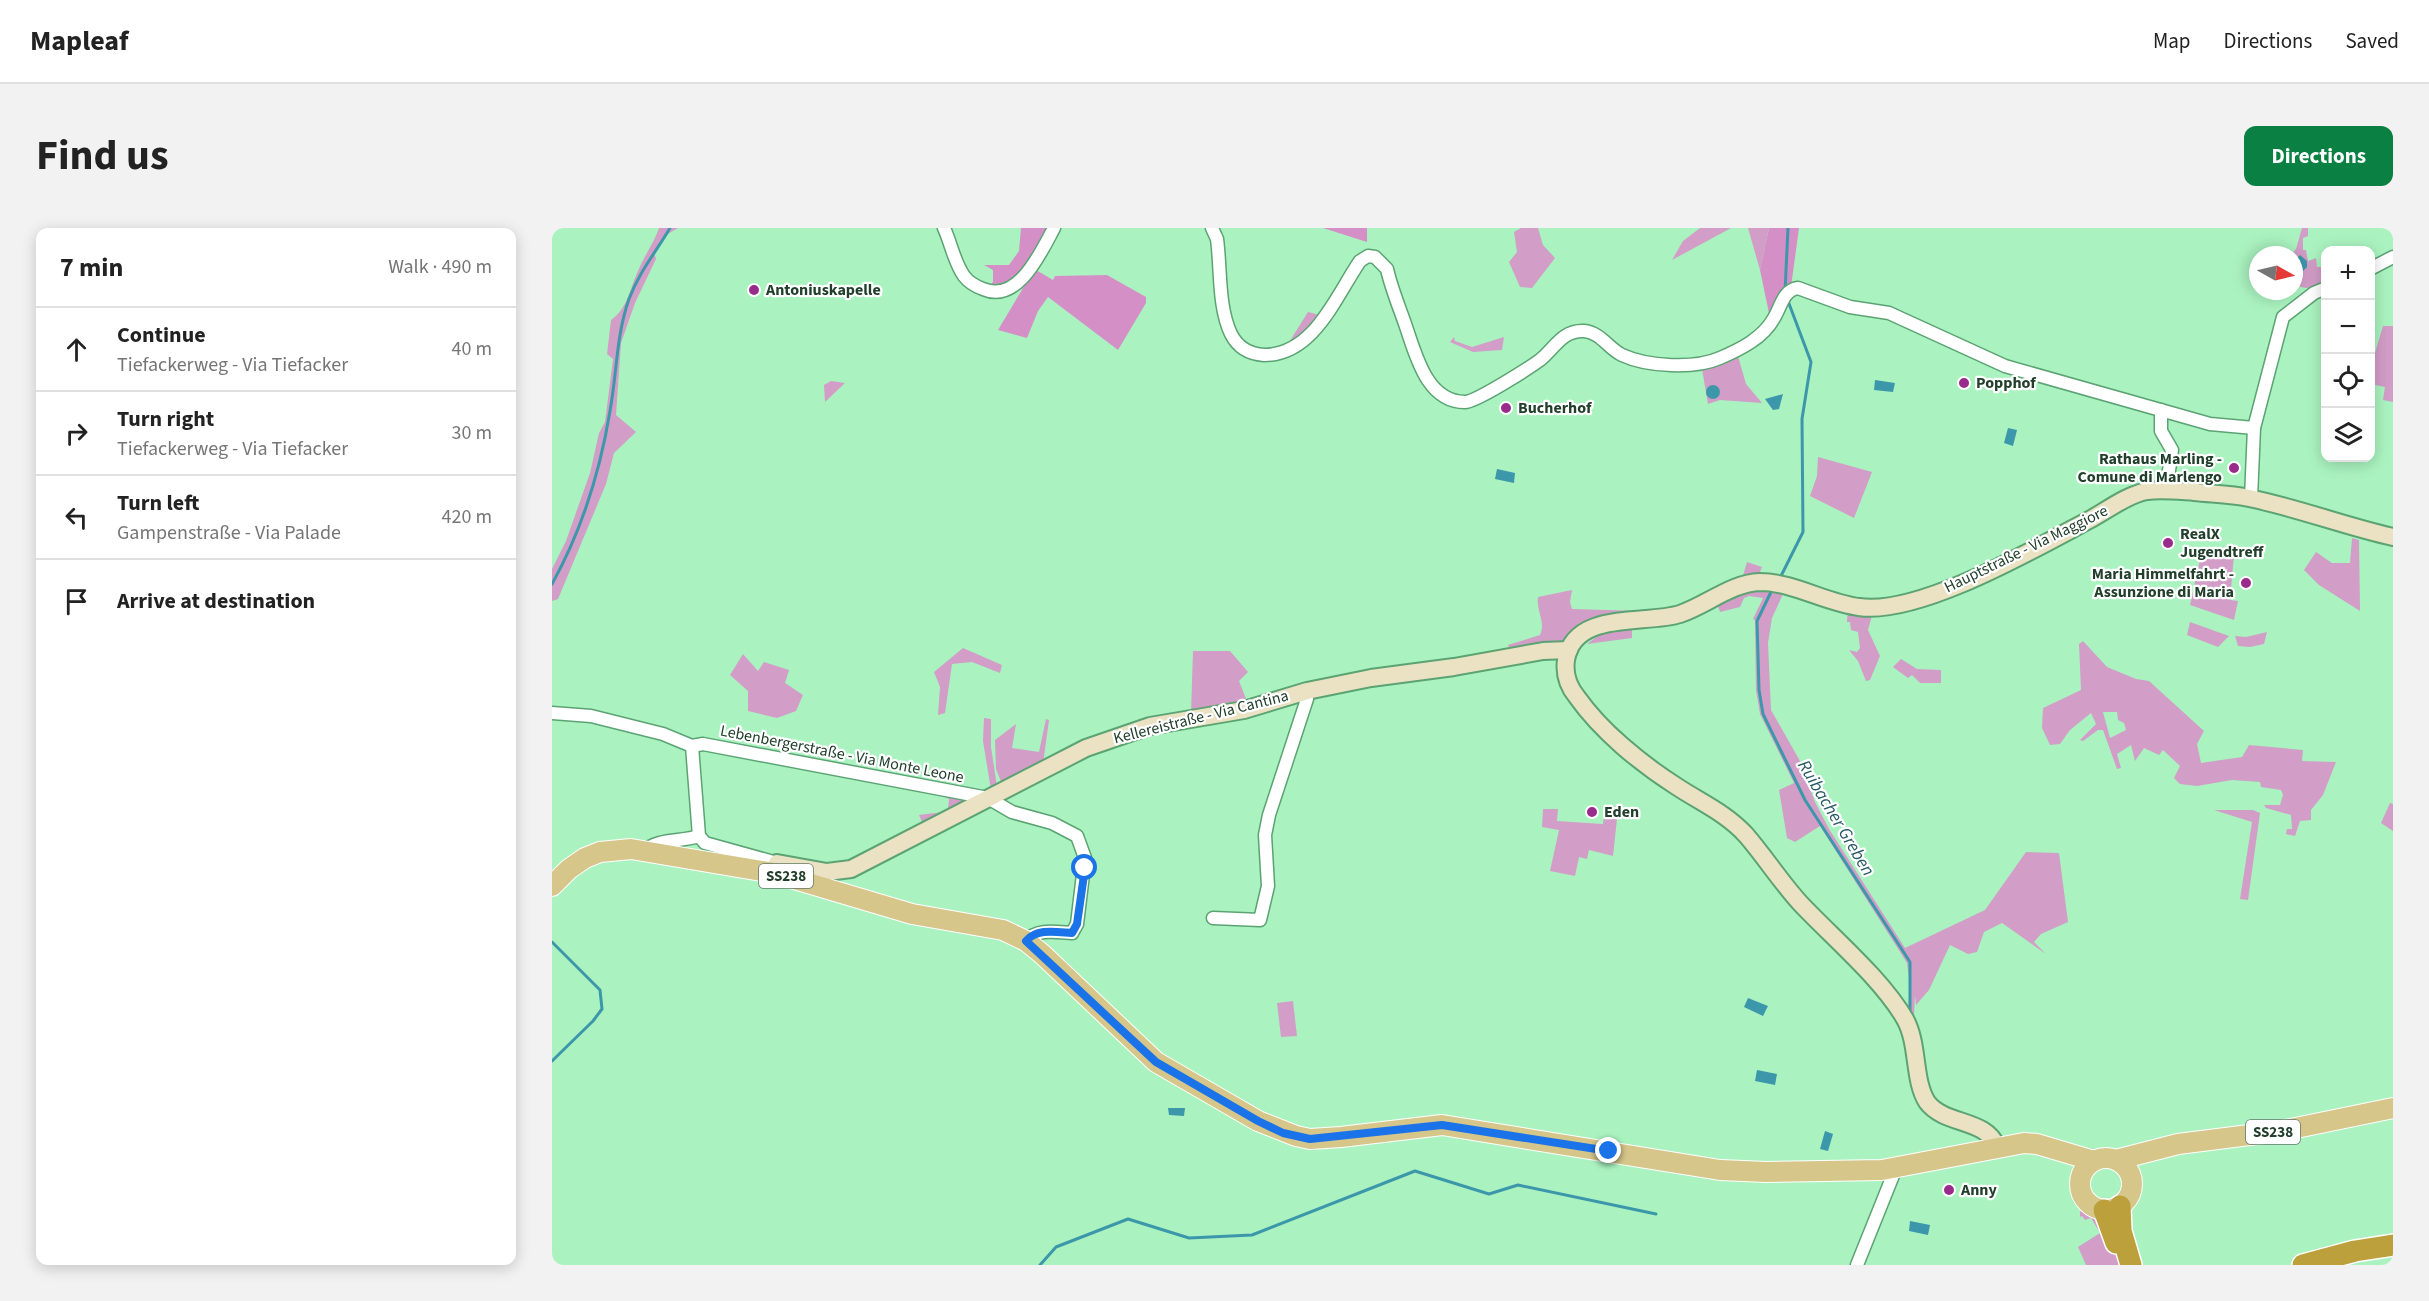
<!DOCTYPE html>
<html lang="en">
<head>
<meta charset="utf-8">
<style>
  body { margin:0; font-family:"Source Sans 3",sans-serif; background:#f2f2f2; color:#222 }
  .controls { position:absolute; right:18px; top:18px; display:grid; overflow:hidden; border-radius:12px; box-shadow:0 3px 15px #0003 }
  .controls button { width:54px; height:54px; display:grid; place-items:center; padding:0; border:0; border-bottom:2px solid #e0e0e0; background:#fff; color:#222; font:30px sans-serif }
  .compass { position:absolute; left:1697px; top:18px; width:54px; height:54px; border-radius:50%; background:#fff; box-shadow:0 3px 15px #0003; rotate:98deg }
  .stop { position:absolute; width:18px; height:18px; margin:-14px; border:4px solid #1a73e8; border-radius:50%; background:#fff }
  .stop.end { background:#1a73e8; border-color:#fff; box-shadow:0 2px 6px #0008 }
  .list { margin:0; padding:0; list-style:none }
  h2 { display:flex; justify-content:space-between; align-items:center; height:78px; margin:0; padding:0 24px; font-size:26px }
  h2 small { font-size:20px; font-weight:400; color:#767676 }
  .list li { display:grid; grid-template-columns:39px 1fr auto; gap:18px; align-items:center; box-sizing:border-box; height:84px; padding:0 24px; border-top:2px solid #e0e0e0 }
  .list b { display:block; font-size:22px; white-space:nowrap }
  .list p { margin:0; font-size:20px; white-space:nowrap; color:#767676 }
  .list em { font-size:20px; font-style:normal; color:#767676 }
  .icon { flex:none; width:33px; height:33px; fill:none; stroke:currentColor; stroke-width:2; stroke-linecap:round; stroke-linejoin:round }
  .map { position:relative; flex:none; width:1841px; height:1037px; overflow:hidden; border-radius:12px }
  header { display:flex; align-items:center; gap:36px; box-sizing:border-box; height:84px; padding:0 30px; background:#fff; border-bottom:2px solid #e0e0e0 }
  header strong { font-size:28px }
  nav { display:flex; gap:33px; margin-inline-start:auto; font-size:21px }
  .intro { display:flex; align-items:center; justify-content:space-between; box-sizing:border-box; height:144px; padding:0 36px }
  h1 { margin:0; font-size:42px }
  .button { padding:15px 27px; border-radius:12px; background:#0b8043; color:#fff; font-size:21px; font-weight:700 }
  main { display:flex; gap:36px; padding:0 36px }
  aside { flex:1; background:#fff; border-radius:12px; box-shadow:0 3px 15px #0003 }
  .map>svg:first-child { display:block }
  .green { fill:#d29dc7; fill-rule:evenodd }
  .forest { fill:#d58fc7 }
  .water { fill:#3d97aa }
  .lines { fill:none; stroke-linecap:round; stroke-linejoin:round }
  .stream { stroke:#3d97aa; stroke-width:3 }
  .street-casing { stroke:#5ba373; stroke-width:15 }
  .secondary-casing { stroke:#5ba373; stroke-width:20 }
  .primary-casing { stroke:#fff; stroke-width:22 }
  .highway-casing { stroke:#fff; stroke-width:24 }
  .street { stroke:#fff; stroke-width:12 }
  .secondary { stroke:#ebe2c4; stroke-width:16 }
  .primary { stroke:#d6c68a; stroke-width:20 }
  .highway { stroke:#bba03c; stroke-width:21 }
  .route { stroke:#1a73e8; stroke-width:8 }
  .poi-dot { fill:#992b8b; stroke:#fff; stroke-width:2 }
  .labels { text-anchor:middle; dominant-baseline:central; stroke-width:4.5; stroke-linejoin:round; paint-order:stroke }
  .shield { fill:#fff; stroke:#64796b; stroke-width:1.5 }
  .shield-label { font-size:15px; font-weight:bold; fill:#213f2b }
  .poi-label { font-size:16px; font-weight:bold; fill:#213f2b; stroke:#fff; text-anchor:start }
  .street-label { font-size:16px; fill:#213f2b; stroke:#fff }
  .water-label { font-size:18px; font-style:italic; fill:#265963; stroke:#fff }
</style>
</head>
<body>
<header>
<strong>Mapleaf</strong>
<nav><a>Map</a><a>Directions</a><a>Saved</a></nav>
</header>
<div class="intro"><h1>Find us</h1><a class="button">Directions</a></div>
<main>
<aside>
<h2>7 min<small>Walk · 490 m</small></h2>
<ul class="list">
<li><svg class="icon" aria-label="ahead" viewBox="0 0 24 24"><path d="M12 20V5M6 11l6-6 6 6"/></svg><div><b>Continue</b><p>Tiefackerweg - Via Tiefacker</p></div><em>40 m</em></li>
<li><svg class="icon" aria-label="right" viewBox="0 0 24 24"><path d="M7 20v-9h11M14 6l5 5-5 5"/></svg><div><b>Turn right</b><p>Tiefackerweg - Via Tiefacker</p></div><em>30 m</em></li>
<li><svg class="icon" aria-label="left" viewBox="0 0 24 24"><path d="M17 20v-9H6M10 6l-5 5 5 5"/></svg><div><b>Turn left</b><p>Gampenstraße - Via Palade</p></div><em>420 m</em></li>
<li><svg class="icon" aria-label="arrive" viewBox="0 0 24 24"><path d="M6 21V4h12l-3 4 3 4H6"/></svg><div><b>Arrive at destination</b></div></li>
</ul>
</aside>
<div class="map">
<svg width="1841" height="1037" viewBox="0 0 1841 1037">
  <rect width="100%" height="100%" fill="#aaf3c0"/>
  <g class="green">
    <path d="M107,0h19l-12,7 -12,17 2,7 -21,44 -14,40 -5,72 20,17 -22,21 -8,31 -48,115 -6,2v-32l14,-28 24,-68 9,-40 6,-11 8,-63 -6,-5 4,-34c17,-12 19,-32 27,-49 6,-15 16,-28 21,-43z"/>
    <polygon points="969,0 986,0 991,17 1003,30 980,60 968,59 957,34 965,24 962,4"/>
    <polygon points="1148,0 1179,0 1120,32 1131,13"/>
    <polygon points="1196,0 1217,0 1208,42"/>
    <path d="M1750,0h6v8l-5,2v12h3l2,11 8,-3 1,9h8v16c-10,6 -21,7 -31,1v-29h-3l5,-6z"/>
    <polygon points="756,84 772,88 756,106 736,116"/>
    <polygon points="1831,98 1841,98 1841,174 1831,172 1833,159 1819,156 1819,138"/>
    <polygon points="902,109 903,113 920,119 952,109 950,122 921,124 898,114"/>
    <polygon points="1186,128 1194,156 1210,175 1168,172 1156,176 1150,141"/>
    <polygon points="279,153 293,155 273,174 272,157"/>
    <polygon points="1266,229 1320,244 1302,290 1258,268 1265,248"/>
    <polygon points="1800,310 1807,312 1808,383 1767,357 1752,342 1764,324 1780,335 1798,335"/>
    <polygon points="1650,323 1682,327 1678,372 1686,373 1682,392 1638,377"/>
    <polygon points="1195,334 1210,339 1206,349 1190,351"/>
    <path d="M1020,362l-2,12 2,7 70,2 -76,29 -55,13 -3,-8 32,-10c6,-13 -4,-24 -2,-38z"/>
    <polygon points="1201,362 1231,366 1220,390 1216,415 1219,482 1248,533 1263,574 1277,601 1353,720 1433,682 1474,624 1507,625 1516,694 1489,706 1482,714 1494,726 1450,695 1432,704 1425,724 1416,726 1398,717 1377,762 1364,777 1363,767 1361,809 1355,794 1358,757 1355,735 1268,598 1243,614 1235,610 1227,562 1242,555 1208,486 1204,462 1203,392 1201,391 1211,370 1197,368 1192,370 1188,379 1168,384 1166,378"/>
    <polygon points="1296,377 1322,380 1316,402 1328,428 1318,452 1314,453 1306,433 1297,422 1305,424 1308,420 1306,404 1299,402 1298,394 1295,394"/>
    <polygon points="1638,394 1677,408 1666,419 1635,407"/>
    <polygon points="1080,400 1080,410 1035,416 1050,405"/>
    <polygon points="1715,404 1712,416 1698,419 1686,418 1683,408 1694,409"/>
    <path d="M1531,413l24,26 29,12 13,2 55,50 -7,13 4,19 41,-6 7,-12 54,5 -1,11 34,1 -13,33 -12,15v10l-11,1 -5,15 -9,-2 1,-5h5l-1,-14 -25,-7 -2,-3h16l3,-10 -2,-5 -20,-3 -1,-5 -28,-2 -35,6 -17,-2 -6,-6 6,-12 -17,-16 -4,5 -15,-7 -9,13 -4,-16 -14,9 4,14 -4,1 -14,-39h-5l-15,11 -3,-1 16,-16 -5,-11 -21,17 -10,14 -10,1 -8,-17 1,-20 38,-18 -2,-46zM1551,484h14l1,8 6,3 2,7 -16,8z"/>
    <polygon points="411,420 450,437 448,445 420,434 400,436 393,485 386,487 388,459 382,444"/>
    <polygon points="641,423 678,423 696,444 687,453 696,476 639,485"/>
    <polygon points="191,426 206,443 212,434 237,442 233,455 251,467 244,483 225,490 196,483 196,463 178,447"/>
    <polygon points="1349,431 1365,441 1389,442 1389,455 1368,455 1360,447 1356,450 1341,439"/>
    <polygon points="432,490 439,491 439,519 446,565 440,568 431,513"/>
    <polygon points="494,491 497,492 491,536 450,556 444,541 443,512 464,496 460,520 487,524"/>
    <polygon points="390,562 436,570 374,603 367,587 391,584 396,581 397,571 388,567"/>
    <polygon points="1838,575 1841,576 1841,603 1829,595"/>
    <polygon points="1053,577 1062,577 1065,591 1061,628 1037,622 1035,631 1027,629 1023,648 998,643 1007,602 990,599 991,581 1006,581 1005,593 1051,596"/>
    <polygon points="1662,582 1701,582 1708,585 1696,672 1688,671 1700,594"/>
    <polygon points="741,773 745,808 729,809 725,775"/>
    <polygon points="1528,983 1544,986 1560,1014 1568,1037 1534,1037 1526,1019 1548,1005 1539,990 1533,992 1530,988 1528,989"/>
  </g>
  <g class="forest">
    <polygon points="469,0 502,0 479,39 501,52 503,48 555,47 594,69 594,75 566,122 496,69 486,83 475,110 446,102 474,55 468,52 433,63 441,54 441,42 432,37 457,37 467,23"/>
    <polygon points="771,0 815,0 815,14"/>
    <polygon points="1217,0 1247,0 1239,59 1219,95 1208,42"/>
  </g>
  <g class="water">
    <polygon points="1748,27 1755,33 1755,39 1744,50 1742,50 1742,33"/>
    <polygon points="1323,152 1343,155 1341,164 1322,162"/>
    <circle cx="1161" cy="164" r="7"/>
    <polygon points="1231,166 1227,181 1221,182 1213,171"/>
    <polygon points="1456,200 1465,202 1461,218 1452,215"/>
    <polygon points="945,241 963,245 962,255 943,251"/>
    <polygon points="1196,770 1216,778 1211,788 1192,779"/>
    <polygon points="1205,842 1225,846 1223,857 1203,853"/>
    <polygon points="616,880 633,880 632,888 617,887"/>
    <polygon points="1273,903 1281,906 1276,923 1268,921"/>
    <polygon points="1358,993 1378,997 1376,1007 1357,1003"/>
  </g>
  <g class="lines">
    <g class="stream">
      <polyline points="1233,64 1236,0"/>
      <polyline points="1229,348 1251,304 1250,191 1259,134 1236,73"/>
      <path d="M0,356c30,-54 48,-112 58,-173 7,-38 6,-75 19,-112 10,-27 27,-47 41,-71"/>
      <polyline points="1219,364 1205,393 1207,462 1211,486 1253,572 1358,734 1358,788"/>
      <polyline points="0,714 48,762 50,781 41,793 0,833"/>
      <polyline points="488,1037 504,1019 576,991 637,1010 700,1007 863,943 937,966 966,957 1104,986"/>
    </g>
    <defs>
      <g id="street">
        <path d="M392,0c7,15 10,34 20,48 5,7 11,10 19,13 35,15 58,-37 71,-61"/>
        <path d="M660,0l5,11c4,30 1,68 14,95 7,14 18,20 33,21 50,0 72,-59 96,-94l8,-5 7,1 12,12c4,18 11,35 17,52 11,30 21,81 61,81 11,0 64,-34 75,-42 15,-12 22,-30 44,-29 16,1 25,18 38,24 26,12 73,14 98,3 21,-9 43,-20 54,-40 7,-11 9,-28 24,-30l52,19 39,6 116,53 205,58 44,4"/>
        <polyline points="1818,41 1841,29"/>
        <polyline points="1609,182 1609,203 1620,222 1614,263"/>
        <polyline points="1699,270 1702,200 1731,89 1762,65 1774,60"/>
        <path d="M0,485l39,3 72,18 29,12 11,-2 285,54 24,14 40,11 25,13 8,22 -8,66 -5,9c-16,-1 -35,-5 -46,8"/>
        <polyline points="140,518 147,608"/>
        <path d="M92,623c14,-13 38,-9 55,-15l6,7 72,20"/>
        <polyline points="661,690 708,692 716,658 713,607 717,587 755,471 755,463"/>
        <polyline points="1305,1037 1344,940"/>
      </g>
      <g id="secondary">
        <polyline points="222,645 225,635 275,644 299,641 534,520 598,498 692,482 755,463 819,450 902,439 991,423 1017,422"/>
        <path d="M1445,919c-11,-29 -52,-21 -70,-45 -14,-22 -8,-58 -22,-83 -24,-41 -72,-81 -105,-116 -20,-22 -35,-46 -54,-68 -20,-22 -46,-33 -70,-49 -36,-23 -75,-55 -99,-89 -9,-11 -13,-23 -11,-37 8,-50 79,-35 114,-46 27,-9 51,-31 80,-32 33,0 66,21 99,25 60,9 177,-59 232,-88 18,-10 36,-24 56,-28 15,-2 32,0 47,1 19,2 37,2 55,6 49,10 95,28 144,39"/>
      </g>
      <g id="primary">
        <polyline points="0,658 17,641 33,630 48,624 79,621 222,645 360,686 451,702 474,713 490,726 604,834 706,893 744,908 758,911 789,909 890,897 1168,942 1214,944 1330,942 1472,915 1485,916 1542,933"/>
        <circle cx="1554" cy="956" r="26"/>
        <polyline points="1564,932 1626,916 1729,903 1841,880"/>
      </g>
      <g id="highway">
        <polyline points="1568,978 1569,1003 1579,1037"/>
        <polyline points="1552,982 1564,1015"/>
        <polyline points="1751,1037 1803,1023 1841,1017"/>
      </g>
    </defs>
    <use href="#street" class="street-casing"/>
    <use href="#secondary" class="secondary-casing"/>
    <use href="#primary" class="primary-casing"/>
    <use href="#highway" class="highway-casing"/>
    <use href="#street" class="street"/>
    <use href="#secondary" class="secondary"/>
    <use href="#primary" class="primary"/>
    <use href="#highway" class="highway"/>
  </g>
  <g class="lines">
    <path class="route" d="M533,640l-8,56 -5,9c-16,-1 -35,-5 -46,8l130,121 102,59 25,12 27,6 132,-14 167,26"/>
  </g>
  <g class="poi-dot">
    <circle cx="202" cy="62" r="6"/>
    <circle cx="1412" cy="155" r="6"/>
    <circle cx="954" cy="180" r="6"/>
    <circle cx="1682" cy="240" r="6"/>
    <circle cx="1616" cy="315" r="6"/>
    <circle cx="1694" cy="355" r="6"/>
    <circle cx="1040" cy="584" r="6"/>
    <circle cx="1397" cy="962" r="6"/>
  </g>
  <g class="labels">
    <g class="shield">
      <rect x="207" y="636" width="54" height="24" rx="4.5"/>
      <rect x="1694" y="892" width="54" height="24" rx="4.5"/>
    </g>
    <g class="shield-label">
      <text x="234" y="648">SS238</text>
      <text x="1721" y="904">SS238</text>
    </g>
    <g class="poi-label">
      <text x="214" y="62">Antoniuskapelle</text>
      <text x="1424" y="155">Popphof</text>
      <text x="966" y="180">Bucherhof</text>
      <text x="1670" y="231" text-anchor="end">Rathaus Marling -<tspan x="1670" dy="18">Comune di Marlengo</tspan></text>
      <text x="1628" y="306">RealX<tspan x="1628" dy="18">Jugendtreff</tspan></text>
      <text x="1682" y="346" text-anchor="end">Maria Himmelfahrt -<tspan x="1682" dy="18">Assunzione di Maria</tspan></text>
      <text x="1052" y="584">Eden</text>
      <text x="1409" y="962">Anny</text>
    </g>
    <g class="street-label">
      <text transform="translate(1474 321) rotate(-26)">Hauptstraße - Via Maggiore</text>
      <text transform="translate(649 489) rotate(-14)">Kellereistraße - Via Cantina</text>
      <text transform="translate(290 526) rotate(11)">Lebenbergerstraße - Via Monte Leone</text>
    </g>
    <g class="water-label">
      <text transform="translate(1284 590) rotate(59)">Ruibacher Greben</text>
    </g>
  </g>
</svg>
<div class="controls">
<button>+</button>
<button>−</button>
<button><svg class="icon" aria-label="locate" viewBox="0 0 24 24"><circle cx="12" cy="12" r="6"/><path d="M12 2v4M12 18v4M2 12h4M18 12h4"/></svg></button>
<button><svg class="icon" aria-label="layers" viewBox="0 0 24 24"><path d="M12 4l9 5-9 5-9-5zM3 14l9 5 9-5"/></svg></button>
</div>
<svg class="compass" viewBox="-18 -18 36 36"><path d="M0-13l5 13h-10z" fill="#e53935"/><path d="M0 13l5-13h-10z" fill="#767676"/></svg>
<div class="stop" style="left:533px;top:640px"></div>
<div class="stop end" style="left:1057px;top:923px"></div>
</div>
</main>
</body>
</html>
